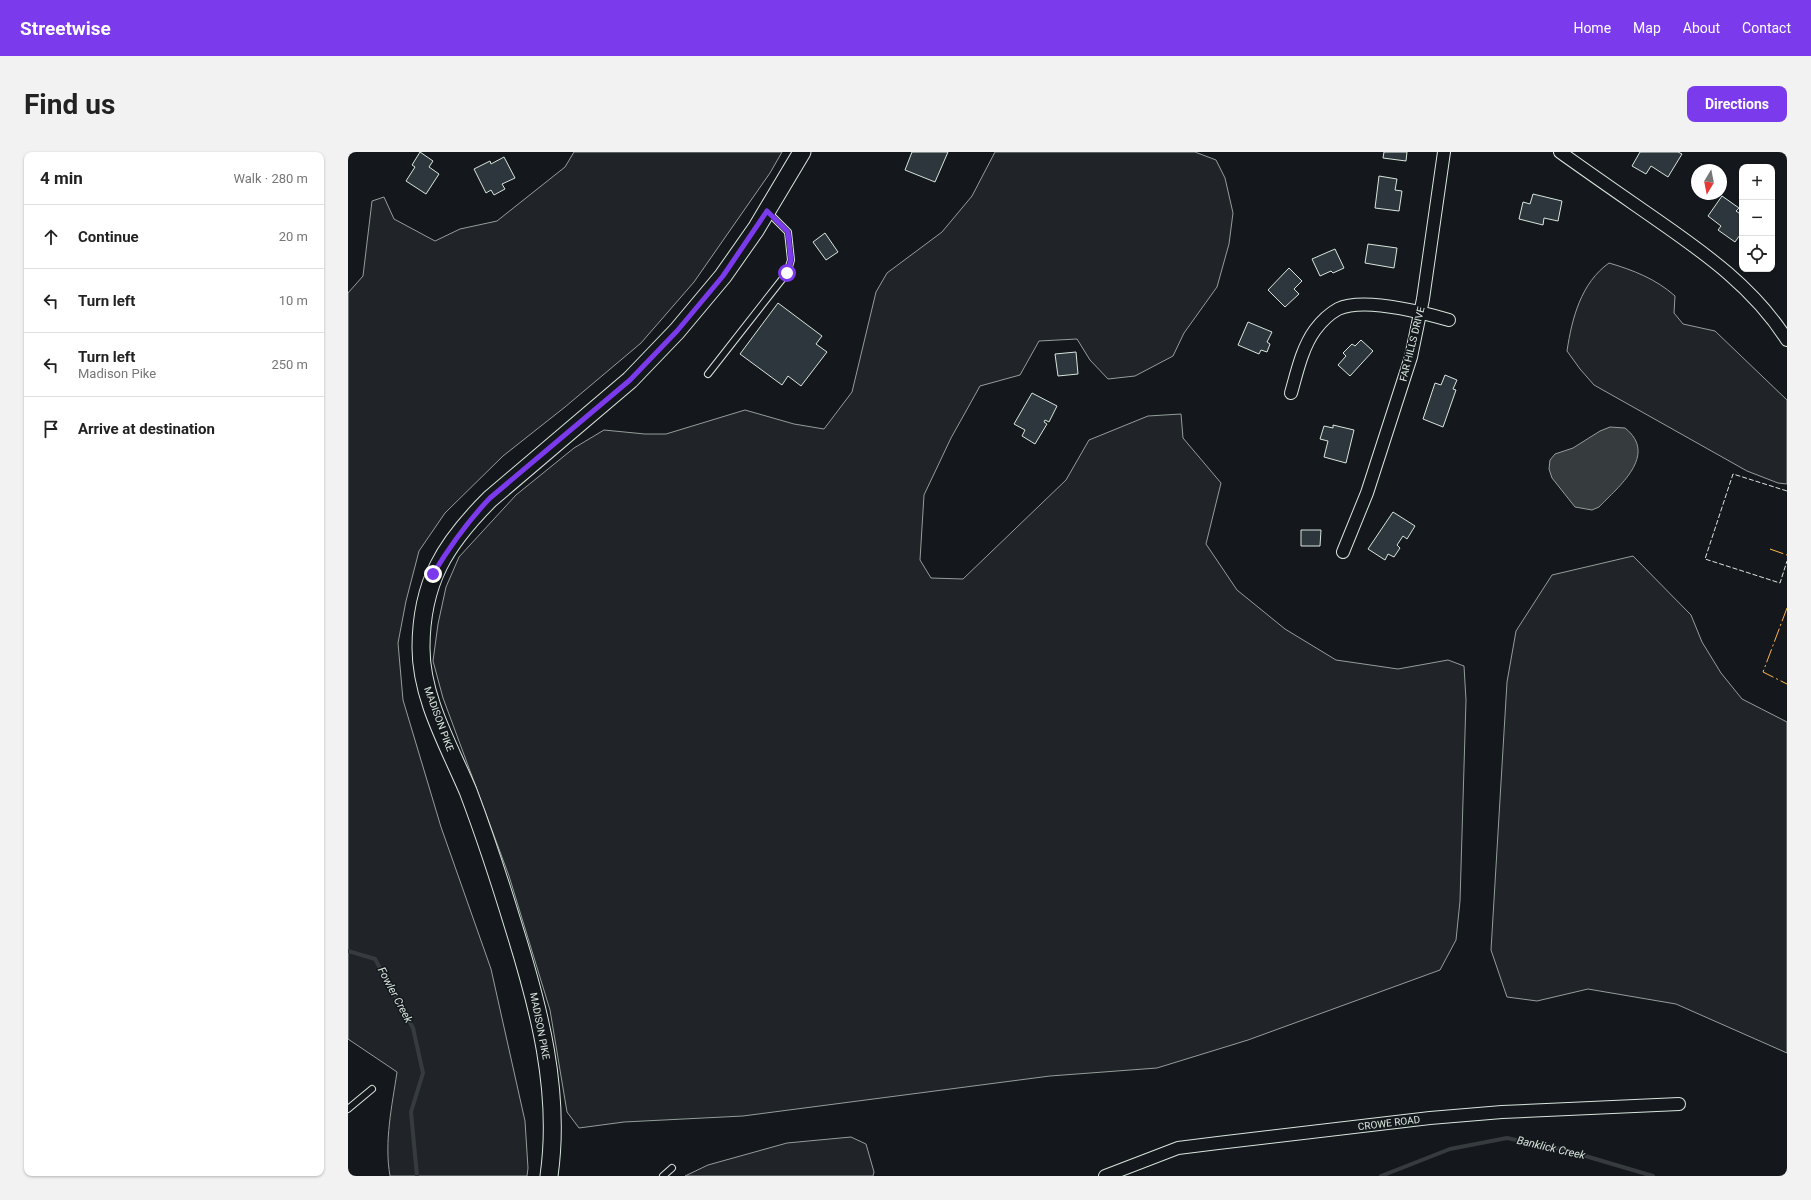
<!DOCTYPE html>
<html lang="en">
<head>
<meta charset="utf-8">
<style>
  body { margin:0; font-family:Roboto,sans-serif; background:#f2f2f2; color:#222 }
  .controls { position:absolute; right:12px; top:12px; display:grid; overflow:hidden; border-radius:8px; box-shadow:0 1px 3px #0004 }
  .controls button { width:36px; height:36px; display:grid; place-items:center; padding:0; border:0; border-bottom:1px solid #e0e0e0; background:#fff; color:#222; font:20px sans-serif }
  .compass { position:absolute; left:1343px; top:12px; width:36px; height:36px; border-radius:50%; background:#fff; box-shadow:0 1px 3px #0004; rotate:190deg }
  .stop { position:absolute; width:12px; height:12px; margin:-9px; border:3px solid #7c3aed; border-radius:50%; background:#fff }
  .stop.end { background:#7c3aed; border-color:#fff; box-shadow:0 1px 4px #0008 }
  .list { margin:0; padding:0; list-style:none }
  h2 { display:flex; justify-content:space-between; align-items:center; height:52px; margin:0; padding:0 16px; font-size:17px }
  h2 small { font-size:13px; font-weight:400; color:#767676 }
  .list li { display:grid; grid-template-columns:26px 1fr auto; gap:12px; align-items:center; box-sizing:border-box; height:64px; padding:0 16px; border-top:1px solid #e0e0e0 }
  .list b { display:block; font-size:15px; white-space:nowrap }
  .list p { margin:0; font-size:13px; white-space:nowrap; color:#767676 }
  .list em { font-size:13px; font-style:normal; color:#767676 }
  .icon { flex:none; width:22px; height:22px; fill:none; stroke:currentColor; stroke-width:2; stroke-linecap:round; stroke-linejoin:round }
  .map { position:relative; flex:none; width:1439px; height:1024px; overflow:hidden; border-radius:8px }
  header { display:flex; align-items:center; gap:24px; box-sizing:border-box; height:56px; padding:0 20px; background:#7c3aed; color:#fff }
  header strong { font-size:19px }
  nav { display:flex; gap:22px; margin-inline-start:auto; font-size:14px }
  .intro { display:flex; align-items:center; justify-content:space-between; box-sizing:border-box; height:96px; padding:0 24px }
  h1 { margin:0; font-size:28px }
  .button { padding:10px 18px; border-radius:8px; background:#7c3aed; color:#fff; font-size:14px; font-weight:700 }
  main { display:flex; gap:24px; padding:0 24px }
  aside { flex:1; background:#fff; border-radius:8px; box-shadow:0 1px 3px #0004 }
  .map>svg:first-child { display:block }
  .green { fill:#202428; stroke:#939e99 }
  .water { fill:#363b3e; stroke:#939e99 }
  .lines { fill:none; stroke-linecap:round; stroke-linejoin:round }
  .stream { stroke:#363b3e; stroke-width:4 }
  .building { fill:#2c363c; stroke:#d8e6dc }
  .lane-casing { stroke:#d8e6dc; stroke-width:8 }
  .street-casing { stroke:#d8e6dc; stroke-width:14 }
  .secondary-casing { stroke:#d8e6dc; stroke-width:19 }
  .lane { stroke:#14181c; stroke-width:6 }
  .street { stroke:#14181c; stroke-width:12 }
  .secondary { stroke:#14181c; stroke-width:17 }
  .fence { stroke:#d8e6dc; stroke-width:1; stroke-dasharray:5 2; stroke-linecap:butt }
  .power { stroke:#ffb74d; stroke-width:1; stroke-dasharray:14 3 2 3; stroke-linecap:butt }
  .route { stroke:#7c3aed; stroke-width:5 }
  .labels { text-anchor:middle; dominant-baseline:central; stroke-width:3; stroke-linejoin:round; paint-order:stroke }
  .street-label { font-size:10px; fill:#d8e6dc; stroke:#14181c }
  .water-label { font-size:11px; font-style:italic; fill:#d8e6dc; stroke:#14181c }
</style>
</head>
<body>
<header>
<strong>Streetwise</strong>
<nav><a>Home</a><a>Map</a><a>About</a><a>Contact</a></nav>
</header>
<div class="intro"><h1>Find us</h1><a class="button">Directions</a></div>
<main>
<aside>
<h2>4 min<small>Walk · 280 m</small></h2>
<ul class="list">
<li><svg class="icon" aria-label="ahead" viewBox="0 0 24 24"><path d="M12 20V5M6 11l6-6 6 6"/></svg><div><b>Continue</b></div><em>20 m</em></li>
<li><svg class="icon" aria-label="left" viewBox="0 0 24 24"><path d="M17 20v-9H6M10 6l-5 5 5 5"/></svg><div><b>Turn left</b></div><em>10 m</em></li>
<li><svg class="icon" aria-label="left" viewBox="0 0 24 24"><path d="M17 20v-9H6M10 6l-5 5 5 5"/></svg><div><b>Turn left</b><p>Madison Pike</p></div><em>250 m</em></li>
<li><svg class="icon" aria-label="arrive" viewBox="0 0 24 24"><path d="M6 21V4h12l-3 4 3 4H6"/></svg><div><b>Arrive at destination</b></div></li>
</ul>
</aside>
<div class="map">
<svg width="1439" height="1024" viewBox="0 0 1439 1024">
  <rect width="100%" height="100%" fill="#14181c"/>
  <g class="green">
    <path d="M226,0h208l-12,21 -76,109 -53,61 -76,64 -62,49 -58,57 -26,38 -13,50 -8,42 5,57 38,127 50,142 34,152 3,47 -1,8h-137c-6,-34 2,-70 7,-104l-49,-33v-746l15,-17 9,-75 12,-4 10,22 41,22 25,-12 37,-8 68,-54z"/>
    <polygon points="647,0 847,0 868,8 877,26 885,61 881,92 869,135 836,181 825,204 787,224 760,227 742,208 729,187 691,189 672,223 632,234 603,286 576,343 572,408 583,426 615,427 718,328 741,288 800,264 833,262 835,286 873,331 858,392 889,438 937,477 988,508 1050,517 1100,508 1116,514 1118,548 1112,749 1108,788 1092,818 900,888 809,916 702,924 395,964 276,970 231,976 219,960 202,858 161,724 95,546 85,509 90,472 98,435 111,405 168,343 226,296 256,278 297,282 318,282 397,258 446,272 476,277 504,240 528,140 539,121 594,80 624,44"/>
    <path d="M1261,111c24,7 47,16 66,33l-1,17 9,11 32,7 72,69v84l-9,-1 -31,-12 -153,-86 -14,-16 -13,-18c5,-33 14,-68 42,-88z"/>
    <polygon points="1285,404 1343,463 1354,490 1373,521 1394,547 1439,570 1439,901 1328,852 1240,837 1189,849 1159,845 1143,798 1159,530 1168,479 1204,423"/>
    <polygon points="503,985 518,992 526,1020 525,1024 337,1024 360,1013 439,991"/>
  </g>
  <path class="water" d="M1262,275l15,1c34,27 -7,59 -26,79l-7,3 -17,-3 -23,-29 -3,-9 1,-9 5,-6 18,-6 27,-17z"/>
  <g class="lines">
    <g class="stream">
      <polyline points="0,799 27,807 65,876 75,921 63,960 69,1024"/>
      <polyline points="1033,1024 1102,997 1159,986 1217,998 1305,1024"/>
    </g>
  </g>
  <g class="building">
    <polygon points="72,0 85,9 81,15 91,22 78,42 58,29 67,15 64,13"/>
    <polygon points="564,0 600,0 587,30 557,18"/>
    <polygon points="1036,0 1059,0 1058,9 1035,6"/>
    <polygon points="1292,0 1330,0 1334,2 1320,25 1303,14 1298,22 1284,14"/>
    <polygon points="156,5 167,26 154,32 157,37 146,43 143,38 138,41 126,17 142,9 143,12"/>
    <polygon points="1031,24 1049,27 1047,38 1054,39 1051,59 1027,56"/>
    <polygon points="1185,42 1214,49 1210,69 1196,66 1195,73 1171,67 1175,50 1182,52"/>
    <polygon points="1374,44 1391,56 1388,59 1394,63 1394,80 1387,90 1370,78 1373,74 1360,64"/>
    <polygon points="477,81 490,100 478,108 465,90"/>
    <polygon points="1020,92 1049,96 1046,116 1017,111"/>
    <polygon points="987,97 996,116 985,121 983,119 972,124 964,107"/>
    <polygon points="941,116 954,129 946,137 951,142 937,155 920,138"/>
    <polygon points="430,151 474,184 468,192 479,200 453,234 440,224 434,233 392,202"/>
    <polygon points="900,170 924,180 919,190 922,192 919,200 913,198 911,202 890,193"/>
    <polygon points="1013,188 1025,199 1002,224 990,213 998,204 995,201 1004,192 1007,194"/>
    <polygon points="728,200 730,222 710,224 707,202"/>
    <polygon points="1097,223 1109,228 1105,237 1108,238 1095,275 1075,267 1087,231 1093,233"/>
    <polygon points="684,241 709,254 701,270 697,268 696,270 699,272 687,292 674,284 677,278 666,272"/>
    <polygon points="985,273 1006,278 998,311 976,305 980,289 972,287 976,274 985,276"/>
    <polygon points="1045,360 1067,374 1059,387 1055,384 1049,393 1052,396 1046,405 1040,402 1037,408 1020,397"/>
    <polygon points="953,378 973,378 972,394 953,394"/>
  </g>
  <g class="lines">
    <defs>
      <g id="lane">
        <polyline points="360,222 439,121 443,108 440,80 420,60"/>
        <polyline points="0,957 24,937"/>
        <polyline points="315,1024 324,1016"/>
      </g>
      <g id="street">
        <path d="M1212,0c32,23 64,45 97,68 49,34 98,69 130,120"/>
        <path d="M943,241c6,-21 11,-45 24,-63 6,-8 14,-16 23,-21 26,-12 83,3 111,11"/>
        <polyline points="995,400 1019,341 1063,205 1075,147 1096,0"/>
        <polyline points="757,1024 830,996 870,991 1082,966 1154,960 1331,952"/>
      </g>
      <path id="secondary" d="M201,1024c12,-85 -10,-168 -35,-248 -14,-46 -29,-92 -46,-137 -19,-45 -47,-93 -47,-143 0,-66 24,-104 69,-149l140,-119 47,-49 46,-55 33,-47 46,-77"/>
    </defs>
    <use href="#lane" class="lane-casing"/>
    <use href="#street" class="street-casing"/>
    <use href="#secondary" class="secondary-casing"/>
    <use href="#lane" class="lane"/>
    <use href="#street" class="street"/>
    <use href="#secondary" class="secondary"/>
    <polyline class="fence" points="1439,339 1385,322 1357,407 1432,431 1439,409"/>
    <g class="power">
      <polyline points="1422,397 1439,403"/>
      <polyline points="1439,456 1415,520 1439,532"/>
    </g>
  </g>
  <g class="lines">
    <path class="route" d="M85,422c17,-28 33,-51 57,-76l140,-118 47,-49 46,-55 44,-65 21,21 3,28 -4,13"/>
  </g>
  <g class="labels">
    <g class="street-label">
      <text transform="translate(1064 192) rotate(-76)">FAR HILLS DRIVE</text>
      <text transform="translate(91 567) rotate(70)">MADISON PIKE</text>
      <text transform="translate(192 874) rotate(79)">MADISON PIKE</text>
      <text transform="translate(1041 971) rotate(-7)">CROWE ROAD</text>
    </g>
    <g class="water-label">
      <text transform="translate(47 843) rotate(62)">Fowler Creek</text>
      <text transform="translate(1203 996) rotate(13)">Banklick Creek</text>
    </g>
  </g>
</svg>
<div class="controls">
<button>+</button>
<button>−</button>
<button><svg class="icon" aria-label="locate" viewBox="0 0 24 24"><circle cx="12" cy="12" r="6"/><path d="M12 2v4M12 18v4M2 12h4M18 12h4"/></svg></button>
</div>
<svg class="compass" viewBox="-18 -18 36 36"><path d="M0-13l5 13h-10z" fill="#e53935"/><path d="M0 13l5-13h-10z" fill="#767676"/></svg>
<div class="stop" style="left:439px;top:121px"></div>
<div class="stop end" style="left:85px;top:422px"></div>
</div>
</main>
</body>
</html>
